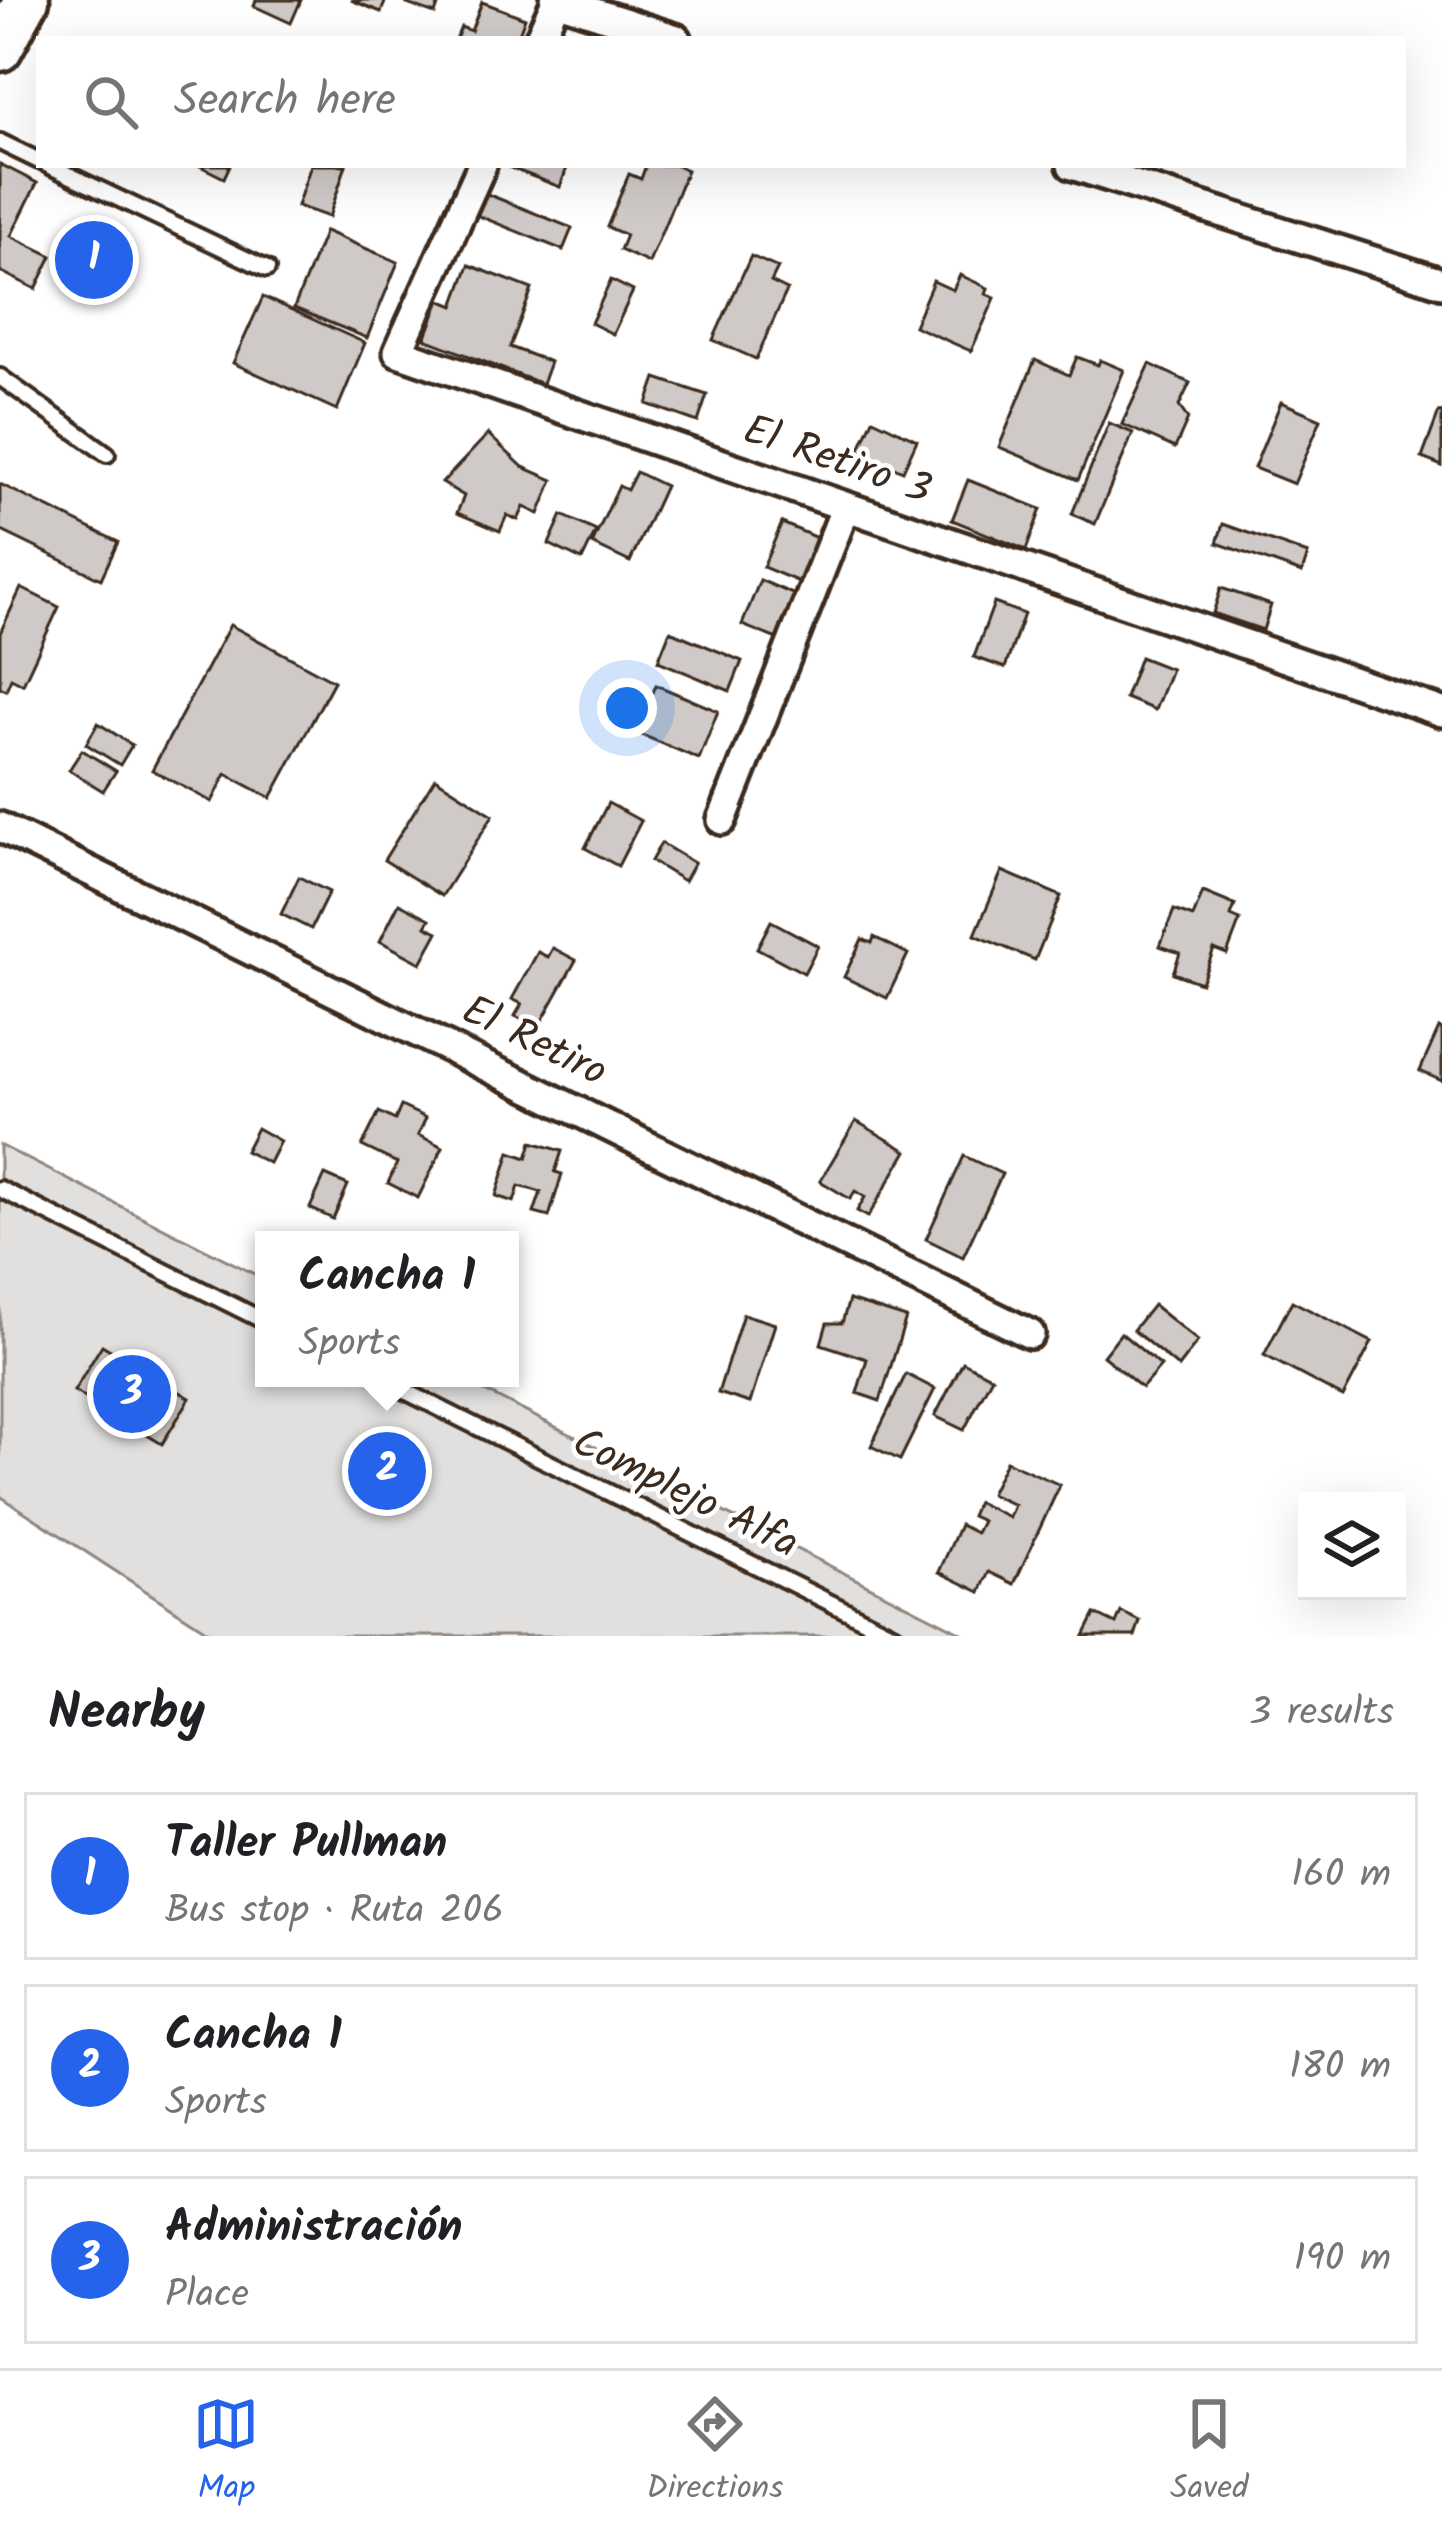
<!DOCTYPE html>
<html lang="en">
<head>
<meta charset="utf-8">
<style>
  body { margin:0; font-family:Kalam,sans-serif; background:#f6f6f6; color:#202124 }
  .controls { position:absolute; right:36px; bottom:36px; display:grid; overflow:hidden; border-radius:0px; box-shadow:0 12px 48px #0002 }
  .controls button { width:108px; height:108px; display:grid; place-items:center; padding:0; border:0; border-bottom:3px solid #e0e0e0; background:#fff; color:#202124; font:60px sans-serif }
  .you { position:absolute; left:627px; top:708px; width:42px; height:42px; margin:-30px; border:9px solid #fff; border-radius:50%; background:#1a73e8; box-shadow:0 0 0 18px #1a73e833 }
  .badge { display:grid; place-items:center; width:78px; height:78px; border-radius:50%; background:#2563eb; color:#fff; font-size:39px; font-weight:700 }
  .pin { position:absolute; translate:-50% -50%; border:6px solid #fff; box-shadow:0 3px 12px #0006 }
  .popup { position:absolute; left:255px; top:1231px; width:264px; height:156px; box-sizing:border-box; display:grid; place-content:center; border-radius:0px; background:#fff; filter:drop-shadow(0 3px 9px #0005); font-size:39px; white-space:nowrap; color:#757577 }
  .popup b { font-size:45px; color:#202124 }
  .popup::after { content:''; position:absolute; left:50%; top:100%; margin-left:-24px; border:24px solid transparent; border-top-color:#fff }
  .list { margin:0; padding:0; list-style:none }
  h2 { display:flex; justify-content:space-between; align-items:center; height:156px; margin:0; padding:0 48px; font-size:51px }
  h2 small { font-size:39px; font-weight:400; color:#757577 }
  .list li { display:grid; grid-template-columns:78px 1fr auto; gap:36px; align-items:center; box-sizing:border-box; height:168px; margin:0 24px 24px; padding:0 24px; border:3px solid #e0e0e0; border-radius:0px }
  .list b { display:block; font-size:45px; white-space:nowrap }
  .list p { margin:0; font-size:39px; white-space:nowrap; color:#757577 }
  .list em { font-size:39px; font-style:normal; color:#757577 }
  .icon { flex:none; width:66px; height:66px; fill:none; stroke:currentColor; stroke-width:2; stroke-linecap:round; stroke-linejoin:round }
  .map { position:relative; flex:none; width:1442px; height:1636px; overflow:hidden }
  .search { position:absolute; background:#fff; box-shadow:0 12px 48px #0002; left:36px; right:36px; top:36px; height:132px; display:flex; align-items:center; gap:30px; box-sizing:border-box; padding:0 42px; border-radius:0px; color:#757577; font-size:45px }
  .sheet { height:732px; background:#fff }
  nav { display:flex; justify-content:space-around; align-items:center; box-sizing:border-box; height:168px; border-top:3px solid #e0e0e0; background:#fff; font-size:33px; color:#757577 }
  nav a { display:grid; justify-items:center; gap:6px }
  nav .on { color:#2563eb }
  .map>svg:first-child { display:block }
  .park { fill:#e2e0de; stroke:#8e857e; stroke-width:3 }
  .building { fill:#cfcac7; stroke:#3b2a1e; stroke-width:3 }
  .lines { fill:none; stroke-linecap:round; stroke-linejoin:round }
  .service-casing { stroke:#3b2a1e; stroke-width:22 }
  .minor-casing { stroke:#3b2a1e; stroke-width:36 }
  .trunk-casing { stroke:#3b2a1e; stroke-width:51 }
  .service { stroke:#fff; stroke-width:14 }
  .minor { stroke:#fff; stroke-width:27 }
  .trunk { stroke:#fff; stroke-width:42 }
  .labels { text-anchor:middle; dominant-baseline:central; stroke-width:9; stroke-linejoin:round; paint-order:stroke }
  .street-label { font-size:42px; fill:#3b2a1e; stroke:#fff }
</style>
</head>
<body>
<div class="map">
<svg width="1442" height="1636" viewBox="0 0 1442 1636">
  <rect width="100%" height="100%" fill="#fff"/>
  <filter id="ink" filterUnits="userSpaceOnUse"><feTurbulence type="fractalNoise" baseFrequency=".00833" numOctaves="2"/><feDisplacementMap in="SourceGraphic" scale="24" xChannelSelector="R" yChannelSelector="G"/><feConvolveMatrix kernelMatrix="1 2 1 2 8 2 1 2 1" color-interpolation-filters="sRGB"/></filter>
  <g filter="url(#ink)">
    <polygon class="park" points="0,1145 264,1279 264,1378 459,1378 968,1636 215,1636 0,1496"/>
    <g class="building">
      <polygon points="256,0 301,0 291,23 254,6"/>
      <polygon points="351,0 386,0 381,12"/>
      <polygon points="409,0 440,0 435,14 407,4"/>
      <polygon points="482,2 525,18 517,39 456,39 461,27 471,31"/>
      <polygon points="0,164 37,183 11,236 52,256 36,289 0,271"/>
      <polygon points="198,165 230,165 224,178"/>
      <polygon points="311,165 346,165 329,217 297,206"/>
      <polygon points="503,165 568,165 560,187"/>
      <polygon points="646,165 676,165 687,170 649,263 620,250 626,235 607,227 629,174 641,179"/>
      <polygon points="482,192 572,228 563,250 474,214"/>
      <polygon points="325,231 398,262 367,338 294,308"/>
      <polygon points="751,256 778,268 771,282 787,290 756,359 713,340"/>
      <polygon points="469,265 532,289 510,347 550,362 542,384 425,339 440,300 454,306"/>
      <polygon points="960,275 988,288 986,294 995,298 971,351 914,326 933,281 953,290"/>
      <polygon points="611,280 633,291 613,334 591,323"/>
      <polygon points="263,297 365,343 337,410 233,363"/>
      <polygon points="1077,357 1098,365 1100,360 1124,370 1078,480 999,447 1035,360 1069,375"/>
      <polygon points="1150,364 1190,383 1179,406 1188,419 1175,448 1122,424"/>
      <polygon points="656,378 707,395 698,422 647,404"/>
      <polygon points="1281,402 1321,419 1294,484 1254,468"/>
      <polygon points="1439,412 1442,413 1442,466 1422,458"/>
      <polygon points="873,419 917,440 903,471 859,451"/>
      <polygon points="1109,423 1133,433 1095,524 1072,514"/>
      <polygon points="488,434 523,467 553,480 539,514 524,507 518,520 507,515 500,531 457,513 464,496 442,483"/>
      <polygon points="636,472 665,486 630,562 592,544 619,486 627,490"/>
      <polygon points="968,480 1041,509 1026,550 952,520"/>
      <polygon points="0,484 118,542 101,579 0,530"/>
      <polygon points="562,515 596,531 582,560 549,544"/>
      <polygon points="782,523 817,538 799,582 763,567"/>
      <polygon points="1223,524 1308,554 1302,573 1217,543"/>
      <polygon points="760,580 795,595 777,639 742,625"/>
      <polygon points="21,588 59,607 23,684 11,678 6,690 0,687 0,633"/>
      <polygon points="1221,588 1271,605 1263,630 1213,613"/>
      <polygon points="994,603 1024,614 1005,668 974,657"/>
      <polygon points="230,625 334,681 271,798 226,774 212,802 152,770"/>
      <polygon points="670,631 742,661 730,691 658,661"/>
      <polygon points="1140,657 1171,669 1155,710 1125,698"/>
      <polygon points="656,685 718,711 699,759 637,733"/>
      <polygon points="98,723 132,745 120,765 86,744"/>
      <polygon points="82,750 116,771 103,791 69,770"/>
      <polygon points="435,778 493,815 442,896 384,860"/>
      <polygon points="608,803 641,821 618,866 585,848"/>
      <polygon points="661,843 694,863 684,881 651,861"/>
      <polygon points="1002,871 1061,896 1035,960 975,935"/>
      <polygon points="299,877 329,892 311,929 281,914"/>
      <polygon points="1203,892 1235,905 1231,916 1240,920 1227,954 1214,949 1201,983 1173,973 1180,953 1160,946 1174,910 1193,917"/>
      <polygon points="399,903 430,919 426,926 438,932 421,963 380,941"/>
      <polygon points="771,921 818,946 804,973 757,948"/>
      <polygon points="874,937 908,954 887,998 844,977 862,939 872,943"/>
      <polygon points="553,948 576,960 538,1028 515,1016 522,1004 512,999 538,952 548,957"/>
      <polygon points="1439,1028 1442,1030 1442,1081 1420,1071"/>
      <polygon points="401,1106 426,1118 418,1135 443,1147 418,1198 388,1183 397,1163 362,1146 379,1112 395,1120"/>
      <polygon points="856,1121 907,1151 868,1217 857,1211 865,1197 855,1191 850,1199 820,1181"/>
      <polygon points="257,1128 280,1141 269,1163 245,1151"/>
      <polygon points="532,1142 562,1151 555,1172 562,1174 549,1217 534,1213 541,1192 519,1186 514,1202 496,1196 510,1152 527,1158"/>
      <polygon points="964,1156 1002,1174 963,1257 926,1239"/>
      <polygon points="325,1175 348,1185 333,1219 310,1208"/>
      <polygon points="849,1300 906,1318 880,1401 857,1393 867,1359 821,1344 827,1323 842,1323"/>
      <polygon points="1292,1301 1372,1342 1343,1397 1264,1355"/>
      <polygon points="1153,1305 1198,1341 1178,1367 1133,1330"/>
      <polygon points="743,1314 775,1324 750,1403 718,1393"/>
      <polygon points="1121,1333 1161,1366 1142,1388 1103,1356"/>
      <polygon points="102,1345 190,1398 162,1444 74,1391"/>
      <polygon points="963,1362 992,1377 964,1430 935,1416"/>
      <polygon points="906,1374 935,1389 900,1460 871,1446"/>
      <polygon points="1006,1461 1060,1485 1014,1584 989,1572 980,1592 939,1572 960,1525 976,1533 982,1521 971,1516 977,1502 1009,1517 1014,1505 990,1494"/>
      <polygon points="1121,1612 1140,1621 1135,1636 1084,1636 1095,1614 1116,1624"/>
    </g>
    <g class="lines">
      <defs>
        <g id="service">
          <polyline points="0,142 39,161"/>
          <polyline points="48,165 267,269"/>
          <polyline points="0,377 107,454"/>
          <polyline points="0,1189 264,1321"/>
          <polyline points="379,1378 897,1636"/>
        </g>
        <g id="minor">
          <polyline points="555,0 677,39"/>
          <polyline points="539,39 556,1"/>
          <polyline points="482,165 398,352 1442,712"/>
          <polyline points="1072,165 1442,283"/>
          <polyline points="722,820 845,509"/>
          <polyline points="0,827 1030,1334"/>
        </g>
        <polyline id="trunk" points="0,49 27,0"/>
      </defs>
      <use href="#service" class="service-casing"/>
      <use href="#minor" class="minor-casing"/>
      <use href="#trunk" class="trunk-casing"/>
      <use href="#service" class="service"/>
      <use href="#minor" class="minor"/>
      <use href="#trunk" class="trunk"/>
    </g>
  </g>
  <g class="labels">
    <g class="street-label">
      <text transform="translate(837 461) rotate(19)">El Retiro 3</text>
      <text transform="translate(534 1042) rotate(26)">El Retiro</text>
      <text transform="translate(685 1494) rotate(26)">Complejo Alfa</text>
    </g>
  </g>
</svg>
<div class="controls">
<button><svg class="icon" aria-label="layers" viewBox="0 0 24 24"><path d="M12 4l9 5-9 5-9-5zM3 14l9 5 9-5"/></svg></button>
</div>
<div class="you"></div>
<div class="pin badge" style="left:94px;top:260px">1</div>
<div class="pin badge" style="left:387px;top:1471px">2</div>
<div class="popup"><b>Cancha 1</b>Sports</div>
<div class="pin badge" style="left:132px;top:1394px">3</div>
<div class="search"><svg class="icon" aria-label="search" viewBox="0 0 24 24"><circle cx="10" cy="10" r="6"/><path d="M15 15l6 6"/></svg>Search here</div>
</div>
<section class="sheet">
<h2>Nearby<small>3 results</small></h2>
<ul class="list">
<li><span class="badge">1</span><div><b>Taller Pullman</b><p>Bus stop · Ruta 206</p></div><em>160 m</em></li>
<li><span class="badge">2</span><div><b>Cancha 1</b><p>Sports</p></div><em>180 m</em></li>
<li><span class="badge">3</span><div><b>Administración</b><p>Place</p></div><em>190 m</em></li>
</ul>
</section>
<nav>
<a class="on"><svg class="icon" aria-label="map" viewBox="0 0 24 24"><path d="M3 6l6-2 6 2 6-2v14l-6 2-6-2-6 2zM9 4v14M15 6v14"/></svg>Map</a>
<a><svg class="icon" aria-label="directions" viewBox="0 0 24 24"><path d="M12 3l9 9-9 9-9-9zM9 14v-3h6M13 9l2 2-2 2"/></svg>Directions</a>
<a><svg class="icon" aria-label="saved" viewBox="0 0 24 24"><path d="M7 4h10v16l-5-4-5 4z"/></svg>Saved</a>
</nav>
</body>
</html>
